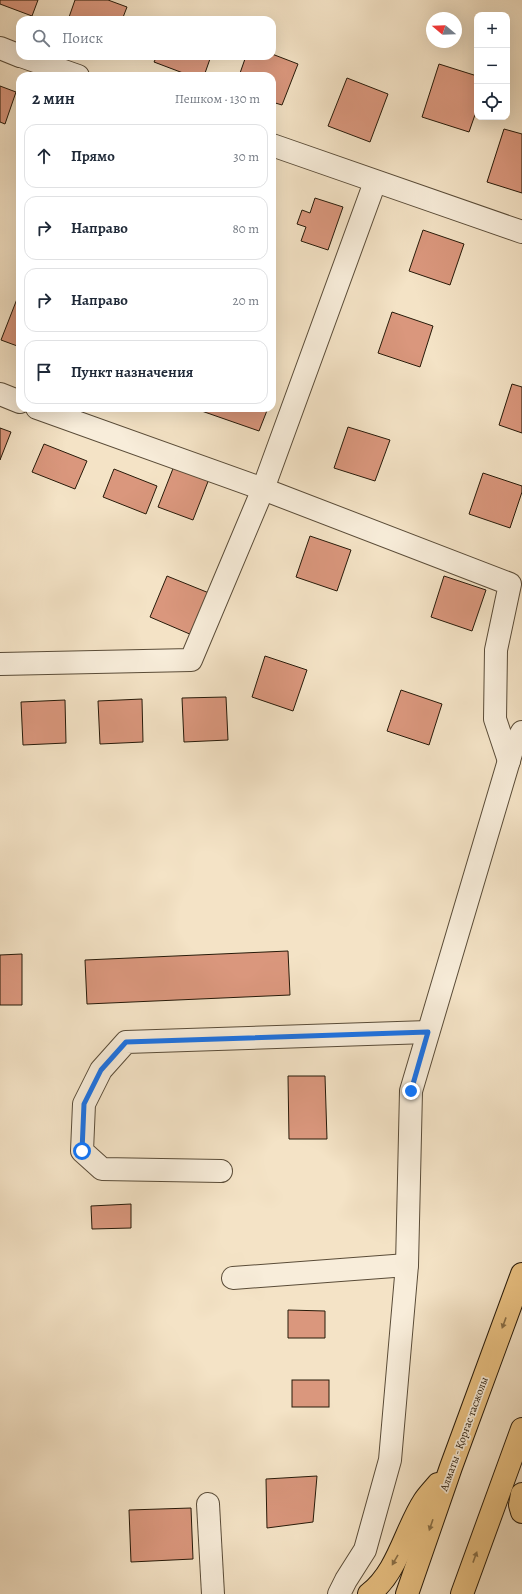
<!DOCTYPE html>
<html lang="ru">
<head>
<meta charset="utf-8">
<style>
  body { margin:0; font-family:Alegreya,serif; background:#f2f2f3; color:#1f2937 }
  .controls { position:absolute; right:12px; top:12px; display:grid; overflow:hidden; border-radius:8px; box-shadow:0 4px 16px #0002 }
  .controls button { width:36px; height:36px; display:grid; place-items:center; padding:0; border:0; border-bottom:1px solid #e0e1e3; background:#fff; color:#1f2937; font:20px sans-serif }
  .compass { position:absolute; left:426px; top:12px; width:36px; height:36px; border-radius:50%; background:#fff; box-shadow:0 4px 16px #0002; rotate:289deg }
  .stop { position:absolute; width:12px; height:12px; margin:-9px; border:3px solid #1a73e8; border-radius:50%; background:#fff }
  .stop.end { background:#1a73e8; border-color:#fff; box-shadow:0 1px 4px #0008 }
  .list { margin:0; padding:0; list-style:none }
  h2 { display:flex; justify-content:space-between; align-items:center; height:52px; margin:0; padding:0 16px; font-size:17px }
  h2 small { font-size:13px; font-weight:400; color:#747a83 }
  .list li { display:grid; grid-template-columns:26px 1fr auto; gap:12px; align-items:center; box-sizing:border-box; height:64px; margin:0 8px 8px; padding:0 8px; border:1px solid #e0e1e3; border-radius:12px }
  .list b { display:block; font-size:15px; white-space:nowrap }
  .list em { font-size:13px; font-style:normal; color:#747a83 }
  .icon { flex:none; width:22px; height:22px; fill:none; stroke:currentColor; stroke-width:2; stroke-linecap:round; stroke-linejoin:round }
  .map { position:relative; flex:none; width:522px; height:1594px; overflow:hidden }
  .search { position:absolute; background:#fff; box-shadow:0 4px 16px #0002; left:16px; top:16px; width:260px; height:44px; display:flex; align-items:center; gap:10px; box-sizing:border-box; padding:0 14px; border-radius:12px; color:#747a83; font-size:15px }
  .panel { position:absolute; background:#fff; box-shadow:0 4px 16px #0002; left:16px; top:72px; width:260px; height:340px; border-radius:12px }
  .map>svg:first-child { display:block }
  .building { fill:#da977d; stroke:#271a09 }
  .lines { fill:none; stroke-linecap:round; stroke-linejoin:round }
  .minor-casing { stroke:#5a4c38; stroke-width:24 }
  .highway-casing { stroke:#271a09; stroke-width:24 }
  .minor { stroke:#f8edda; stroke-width:22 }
  .highway { stroke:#eac283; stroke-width:22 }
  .oneway { fill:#886e46 }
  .route { stroke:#1a73e8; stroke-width:5 }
  .labels { text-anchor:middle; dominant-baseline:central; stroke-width:3.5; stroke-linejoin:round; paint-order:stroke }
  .street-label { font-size:11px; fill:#271a09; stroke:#f8edda }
</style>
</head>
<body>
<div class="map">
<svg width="522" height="1594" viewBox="0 0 522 1594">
  <rect width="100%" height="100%" fill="#f4e3c6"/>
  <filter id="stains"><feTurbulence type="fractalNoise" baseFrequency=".005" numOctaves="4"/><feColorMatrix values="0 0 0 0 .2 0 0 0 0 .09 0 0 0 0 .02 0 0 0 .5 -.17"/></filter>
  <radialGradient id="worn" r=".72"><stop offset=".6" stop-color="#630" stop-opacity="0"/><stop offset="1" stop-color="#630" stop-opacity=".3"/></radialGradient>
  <g class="building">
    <polygon points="0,0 38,0 32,16 0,4"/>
    <polygon points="75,0 108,0 127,7 122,20 68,20"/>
    <polygon points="272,54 298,64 282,105 272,102 272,76 239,76 246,56 272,56"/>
    <polygon points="157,56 211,56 204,76 191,76 154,62"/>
    <polygon points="439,64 477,76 477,109 469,132 422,117"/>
    <polygon points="347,78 388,94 370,142 328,126"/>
    <polygon points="0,86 16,92 5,124 0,122"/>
    <polygon points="504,129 522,134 522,193 487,182"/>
    <polygon points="315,198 343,207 328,250 301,241 306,227 297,224 302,210 310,213"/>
    <polygon points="423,230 464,244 450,285 409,271"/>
    <polygon points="17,299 20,300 20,347 1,340"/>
    <polygon points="392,312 433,326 420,367 378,353"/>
    <polygon points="512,384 522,387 522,433 499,425"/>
    <polygon points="193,408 268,408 259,431"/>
    <polygon points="348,427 390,440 375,481 334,468"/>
    <polygon points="0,428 11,432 0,460"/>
    <polygon points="44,444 87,461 75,489 32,472"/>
    <polygon points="174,466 209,479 193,520 158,507"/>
    <polygon points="114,469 157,486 146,514 103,497"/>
    <polygon points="483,473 522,486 522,492 510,528 469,514"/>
    <polygon points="310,536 351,550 337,591 296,577"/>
    <polygon points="167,576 209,593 192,635 150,617"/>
    <polygon points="444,576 486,590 472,631 431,617"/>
    <polygon points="265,656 307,670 293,711 252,697"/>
    <polygon points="401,690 442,704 429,745 387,731"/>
    <polygon points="226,697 228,740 184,742 182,698"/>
    <polygon points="142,699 143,742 100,744 98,701"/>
    <polygon points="65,700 66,743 23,745 21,702"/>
    <polygon points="288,951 290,995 87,1004 85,960"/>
    <polygon points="22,954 22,1005 0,1005 0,955"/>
    <polygon points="288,1076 325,1076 327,1139 289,1139"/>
    <polygon points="131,1204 131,1228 92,1229 91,1206"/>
    <polygon points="288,1310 325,1311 325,1338 288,1338"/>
    <rect x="292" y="1380" width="37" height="27"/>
    <polygon points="317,1476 313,1522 267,1528 266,1479"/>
    <polygon points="191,1508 193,1559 131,1562 129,1510"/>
  </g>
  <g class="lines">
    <defs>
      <g id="minor">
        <polyline points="0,48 20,56"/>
        <polyline points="21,56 78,76"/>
        <polyline points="272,145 522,232"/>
        <polyline points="0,394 20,402"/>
        <polyline points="37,408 263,489 510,584 496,650 495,719 509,761"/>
        <polyline points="0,664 191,660 263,489 375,182"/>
        <polyline points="221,1171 102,1169 82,1151 84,1104 101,1070 126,1042 428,1032"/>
        <polyline points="233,1278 407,1265"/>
        <polyline points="208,1504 213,1594"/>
        <polyline points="339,1594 346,1580 365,1550 390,1460 407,1265 411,1091 513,747 522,732"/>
      </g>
      <g id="highway">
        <polyline points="522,1494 520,1505 522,1512"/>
        <path d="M369,1594c29,-22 36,-64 55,-93 4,-6 9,-11 14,-17"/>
        <polyline points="407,1594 451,1467 522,1274"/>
        <polyline points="462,1594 522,1429"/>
      </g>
    </defs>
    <use href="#minor" class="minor-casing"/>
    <use href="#highway" class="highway-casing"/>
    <use href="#minor" class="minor"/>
    <use href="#highway" class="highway"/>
  </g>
  <defs><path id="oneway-solid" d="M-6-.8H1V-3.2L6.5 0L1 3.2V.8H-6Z"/></defs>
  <g class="oneway">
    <use href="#oneway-solid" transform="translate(504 1323) rotate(110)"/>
    <use href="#oneway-solid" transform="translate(431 1525) rotate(109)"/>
    <use href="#oneway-solid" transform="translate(475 1557) rotate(-70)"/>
    <use href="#oneway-solid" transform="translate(395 1560) rotate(120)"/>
  </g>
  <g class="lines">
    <polyline class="route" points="82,1151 84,1104 101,1070 126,1042 428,1032 411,1091"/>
  </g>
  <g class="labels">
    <g class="street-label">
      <text transform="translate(464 1434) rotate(-70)">Алматы - Қорғас тасжолы</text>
    </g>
  </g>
  <rect width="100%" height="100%" filter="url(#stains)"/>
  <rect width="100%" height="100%" fill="url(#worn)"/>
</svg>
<div class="controls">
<button>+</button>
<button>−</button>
<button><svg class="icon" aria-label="locate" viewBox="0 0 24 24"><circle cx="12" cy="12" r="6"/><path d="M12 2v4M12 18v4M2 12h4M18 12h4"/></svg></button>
</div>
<svg class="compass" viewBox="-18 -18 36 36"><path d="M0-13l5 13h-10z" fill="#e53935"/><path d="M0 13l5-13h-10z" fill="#747a83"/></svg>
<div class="stop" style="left:82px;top:1151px"></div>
<div class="stop end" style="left:411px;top:1091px"></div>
<div class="search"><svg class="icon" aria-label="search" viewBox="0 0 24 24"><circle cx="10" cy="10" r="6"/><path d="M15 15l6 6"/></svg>Поиск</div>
<section class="panel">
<h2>2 мин<small>Пешком · 130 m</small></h2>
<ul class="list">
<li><svg class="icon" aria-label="ahead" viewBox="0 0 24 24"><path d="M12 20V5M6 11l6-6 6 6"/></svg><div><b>Прямо</b></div><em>30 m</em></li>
<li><svg class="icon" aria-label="right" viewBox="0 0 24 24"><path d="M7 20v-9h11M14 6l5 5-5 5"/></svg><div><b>Направо</b></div><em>80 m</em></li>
<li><svg class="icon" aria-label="right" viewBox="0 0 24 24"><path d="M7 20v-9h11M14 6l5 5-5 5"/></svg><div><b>Направо</b></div><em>20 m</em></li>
<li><svg class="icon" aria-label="arrive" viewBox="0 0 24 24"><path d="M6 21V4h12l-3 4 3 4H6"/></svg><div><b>Пункт назначения</b></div></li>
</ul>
</section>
</div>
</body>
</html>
